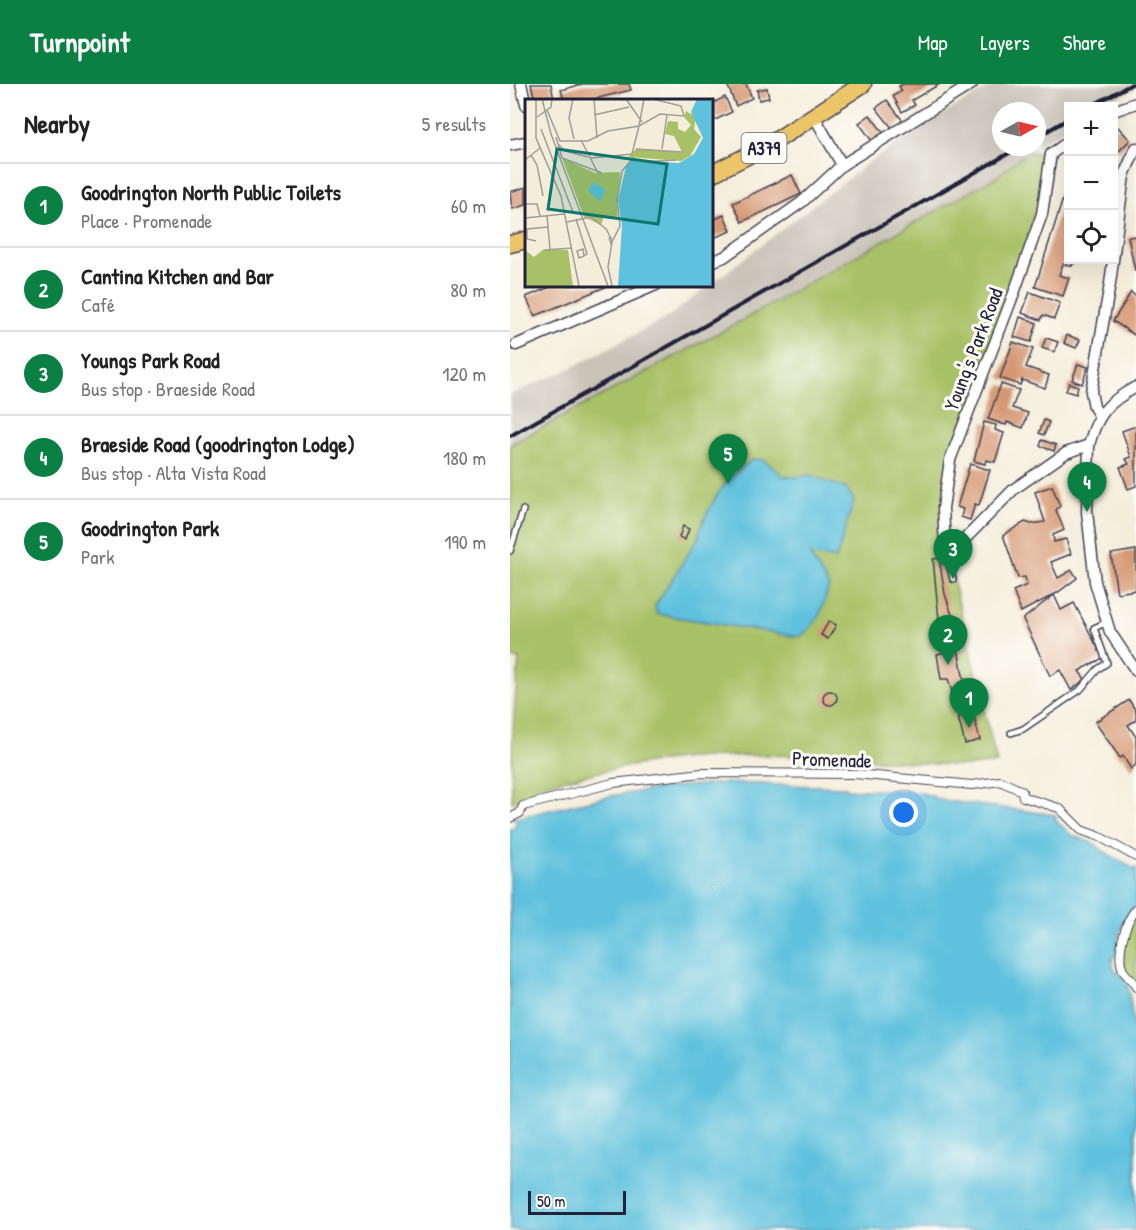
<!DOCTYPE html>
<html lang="en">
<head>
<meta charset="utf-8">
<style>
  body { margin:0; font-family:"Patrick Hand",sans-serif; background:#f2f2f2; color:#222 }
  .controls { position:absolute; right:18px; top:18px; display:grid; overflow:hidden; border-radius:0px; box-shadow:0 6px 24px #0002 }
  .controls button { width:54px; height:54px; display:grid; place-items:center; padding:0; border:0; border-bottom:2px solid #e0e0e0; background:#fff; color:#222; font:30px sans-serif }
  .compass { position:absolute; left:482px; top:18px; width:54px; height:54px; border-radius:50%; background:#fff; box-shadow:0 6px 24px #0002; rotate:82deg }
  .scale { position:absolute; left:18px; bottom:15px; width:98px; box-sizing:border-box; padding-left:6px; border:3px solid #22223b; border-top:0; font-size:16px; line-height:21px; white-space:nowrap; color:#22223b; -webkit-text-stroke:4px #fdfcf7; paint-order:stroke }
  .you { position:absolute; left:394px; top:729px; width:21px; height:21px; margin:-15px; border:4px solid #fff; border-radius:50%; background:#1a73e8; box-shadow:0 0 0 9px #1a73e833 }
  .badge { display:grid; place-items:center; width:39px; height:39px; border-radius:50%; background:#0b8043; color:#fff; font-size:20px; font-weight:700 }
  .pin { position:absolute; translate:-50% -50px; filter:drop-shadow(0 2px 3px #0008) }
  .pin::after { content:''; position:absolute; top:32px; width:21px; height:18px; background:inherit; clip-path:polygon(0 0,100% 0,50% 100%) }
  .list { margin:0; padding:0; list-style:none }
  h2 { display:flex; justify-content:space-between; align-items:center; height:78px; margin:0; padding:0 24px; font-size:26px }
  h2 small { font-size:20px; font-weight:400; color:#767676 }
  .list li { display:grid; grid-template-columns:39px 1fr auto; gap:18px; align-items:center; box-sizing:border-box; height:84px; padding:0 24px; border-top:2px solid #e0e0e0 }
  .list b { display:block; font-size:22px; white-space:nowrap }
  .list p { margin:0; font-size:20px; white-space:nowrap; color:#767676 }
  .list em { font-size:20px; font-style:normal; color:#767676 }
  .icon { flex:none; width:33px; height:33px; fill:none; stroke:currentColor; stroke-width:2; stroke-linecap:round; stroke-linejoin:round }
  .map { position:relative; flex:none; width:626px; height:1146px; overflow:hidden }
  header { display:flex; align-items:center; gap:36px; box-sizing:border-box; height:84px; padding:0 30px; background:#0b8043; color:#fff }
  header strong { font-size:28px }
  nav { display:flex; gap:33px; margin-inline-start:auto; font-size:21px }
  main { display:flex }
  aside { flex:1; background:#fff }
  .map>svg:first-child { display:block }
  .industrial { fill:#c9c3b8 }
  .green { fill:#a9c166; stroke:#667250; stroke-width:1.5 }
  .water { fill:#5ec1dd; stroke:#40728c; stroke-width:1.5 }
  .building { fill:#d69873 }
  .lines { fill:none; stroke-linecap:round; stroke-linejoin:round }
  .service-casing { stroke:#424053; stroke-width:8 }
  .pedestrian-casing { stroke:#424053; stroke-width:10 }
  .minor-casing { stroke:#424053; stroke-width:13 }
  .primary-casing { stroke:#424053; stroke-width:19 }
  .service { stroke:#fff; stroke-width:5 }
  .pedestrian { stroke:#fff; stroke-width:8 }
  .minor { stroke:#fff; stroke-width:10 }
  .primary { stroke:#edc569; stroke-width:16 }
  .rail { stroke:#22223b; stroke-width:4 }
  .labels { text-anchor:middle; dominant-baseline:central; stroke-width:6; stroke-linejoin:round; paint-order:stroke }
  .shield { fill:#fdfcf7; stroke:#646373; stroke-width:1.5 }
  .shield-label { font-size:18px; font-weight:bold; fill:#22223b }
  .street-label { font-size:20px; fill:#22223b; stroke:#fdfcf7 }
  .inset-road { fill:none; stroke:#a09c9a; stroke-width:1.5 }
  .view { fill:#0f766e; fill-opacity:0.15; stroke:#0f766e; stroke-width:3 }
  .inset-edge { fill:none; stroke:#22223b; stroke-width:3 }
</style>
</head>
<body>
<header>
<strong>Turnpoint</strong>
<nav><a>Map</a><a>Layers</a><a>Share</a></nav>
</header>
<main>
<aside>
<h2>Nearby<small>5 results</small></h2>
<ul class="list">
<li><span class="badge">1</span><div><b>Goodrington North Public Toilets</b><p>Place · Promenade</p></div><em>60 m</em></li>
<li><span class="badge">2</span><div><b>Cantina Kitchen and Bar</b><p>Café</p></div><em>80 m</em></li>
<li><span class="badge">3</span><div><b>Youngs Park Road</b><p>Bus stop · Braeside Road</p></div><em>120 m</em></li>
<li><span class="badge">4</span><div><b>Braeside Road (goodrington Lodge)</b><p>Bus stop · Alta Vista Road</p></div><em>180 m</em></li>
<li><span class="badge">5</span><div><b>Goodrington Park</b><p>Park</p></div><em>190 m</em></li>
</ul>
</aside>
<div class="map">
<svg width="626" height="1146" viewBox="0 0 626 1146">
  <rect width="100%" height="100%" fill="#fdfcf7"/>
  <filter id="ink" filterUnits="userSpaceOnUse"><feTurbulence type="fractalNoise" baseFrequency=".0167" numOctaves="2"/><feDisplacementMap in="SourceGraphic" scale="12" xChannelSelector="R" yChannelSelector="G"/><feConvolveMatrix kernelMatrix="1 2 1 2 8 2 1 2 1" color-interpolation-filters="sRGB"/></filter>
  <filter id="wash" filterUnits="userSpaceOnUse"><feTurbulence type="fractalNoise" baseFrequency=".008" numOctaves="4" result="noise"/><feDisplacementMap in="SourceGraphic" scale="24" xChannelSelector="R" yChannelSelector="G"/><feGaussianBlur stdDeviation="1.35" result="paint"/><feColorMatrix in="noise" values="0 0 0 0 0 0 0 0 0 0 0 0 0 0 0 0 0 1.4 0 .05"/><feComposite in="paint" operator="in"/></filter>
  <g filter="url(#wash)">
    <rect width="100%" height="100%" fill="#f4edda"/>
    <polygon class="industrial" points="486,0 626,0 626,4 593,22 558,22 558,43 527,62 527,27 491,27 491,63 525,63 486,93 231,237 0,361 0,311 59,285 158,233 358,79 412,42"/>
    <g class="green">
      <path d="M517,68l24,2 -9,60 -92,246 -5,86 52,217 -27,3c-88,-5 -177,-15 -265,-9 -56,3 -111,16 -166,28l-9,12 -18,5c-2,-47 2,-96 7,-143l-9,-1v-213l231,-124 255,-144z"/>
      <polygon points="626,825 626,903 614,888 613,853"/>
    </g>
    <g class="water">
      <path d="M244,375l10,1 19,16 14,1 13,-2 37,14 7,11 -18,59 -26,-4 19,31c-7,23 -9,37 -30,51l-142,-23 -2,-8 45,-71 -2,-1c12,-30 27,-59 56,-75z"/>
      <path d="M215,699l121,4 1,2c26,3 71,-3 93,11l116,15v6l16,14 23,9 8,7 31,18 2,-1v38c-15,12 -19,31 -19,50l-5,1 2,12 13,12 9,56v193h-626v-401l6,-2 -1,-9 95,-22 61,-9z"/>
    </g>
    <g id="blocks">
      <g class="building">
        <polygon points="21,0 41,0 44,16 25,16"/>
        <polygon points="73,0 119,0 121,6 80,16 54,16 51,6"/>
        <polygon points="217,0 236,0 242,14 226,22"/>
        <polygon points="394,0 430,0 402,16 405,21 392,28 383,12 392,7 389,2"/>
        <polygon points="257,4 259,14 249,16 247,6"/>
        <polygon points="215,13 222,28 201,38 201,20"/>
        <polygon points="377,16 393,37 383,45 366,24"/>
        <polygon points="360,31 375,51 364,60 349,39"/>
        <polygon points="607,42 620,56 609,67 604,62 604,46"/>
        <polygon points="282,91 291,110 232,138 223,119"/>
        <polygon points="558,99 557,165 558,176 564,176 562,182 553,180 549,191 559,194 553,212 525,203"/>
        <polygon points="16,103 16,121 2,125 0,108"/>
        <polygon points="214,131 221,147 201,155 201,137"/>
        <polygon points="626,152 626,187 625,187 618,153"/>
        <polygon points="45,201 100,201 25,232 16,213"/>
        <polygon points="520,208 550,219 544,235 533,231 531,236 512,229"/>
        <polygon points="621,208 626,213 626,252 603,237"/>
        <polygon points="510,233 527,239 521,258 504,253"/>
        <polygon points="557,251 570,256 566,264 554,259"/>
        <polygon points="536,254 548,258 544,268 532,264"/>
        <polygon points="503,258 523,265 516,283 539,291 535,304 512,296 510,301 490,294"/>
        <polygon points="568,280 578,283 572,300 562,296"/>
        <polygon points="559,299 568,302 566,310 556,307"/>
        <polygon points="491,300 509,306 502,324 518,329 513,344 497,338 496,341 478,335"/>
        <polygon points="534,336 539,338 534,351 529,349"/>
        <polygon points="474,338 486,341 485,346 494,349 485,378 476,376 475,380 464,377"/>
        <polygon points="626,342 626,402 618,405 610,383 619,380 616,375 621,373 612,347"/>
        <polygon points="532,356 546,361 544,367 530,362"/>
        <polygon points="460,380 480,386 469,421 465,420 460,436 451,433 453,425 447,423"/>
        <polygon points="542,402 550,422 546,426 554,446 543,451 544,458 556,455 561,470 541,478 548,494 562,486 567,494 547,509 511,528 503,507 517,501 515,493 508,494 493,451 515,438 521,440 535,438 525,408"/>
        <polygon points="173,442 179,445 175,456 169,453"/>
        <polygon points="626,466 626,506 607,509 601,470"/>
        <polygon points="429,474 435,510 444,537 446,555 431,556 423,475"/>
        <polygon points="544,511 551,526 564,519 593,574 569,587 575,595 561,606 550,586 540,592 513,535"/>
        <polygon points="319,537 326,541 318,555 311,551"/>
        <polygon points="448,565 456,607 443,611 438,595 431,595 427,570"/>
        <circle cx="320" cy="614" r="7"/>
        <polygon points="619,616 626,627 626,636 618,641 626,653 626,681 621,685 613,672 610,674 585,638"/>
        <polygon points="463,629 470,656 455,660 448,633"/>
      </g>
    </g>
  </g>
  <g filter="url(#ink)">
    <use href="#blocks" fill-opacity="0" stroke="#424053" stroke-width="1.5"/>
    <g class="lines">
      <defs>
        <g id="service">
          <polyline points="435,462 443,495"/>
          <polyline points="0,467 13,426"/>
          <polyline points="501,649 513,645 570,606 588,585 597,579 584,544 597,538"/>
        </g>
        <g id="pedestrian">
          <polyline points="0,734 10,729 13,722 103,699 192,689 345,690 462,701 490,697 512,707 513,713 549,724 571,746 590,753 626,773"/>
          <path d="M626,825c-11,13 -21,48 -12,63 4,5 9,9 12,15"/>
        </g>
        <g id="minor">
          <polyline points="11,0 16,21"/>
          <polyline points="604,27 626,19"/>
          <polyline points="304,32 332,81"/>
          <path d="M558,58l-17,12 -9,60 -28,79 -64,167 -7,48 2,38 17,-4 52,-53 52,-36 23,-8c8,-31 19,-43 47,-58"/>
          <polyline points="0,61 16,58"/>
          <polyline points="201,178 214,173 292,118 332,81 462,0"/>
          <polyline points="6,261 146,201"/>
          <polyline points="590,333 584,323 581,308 600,200 614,91 626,64"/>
          <polyline points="579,361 577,428 585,498 600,548 626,587"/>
        </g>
        <g id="primary">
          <polyline points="201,90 259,61 353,0"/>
          <polyline points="0,160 16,156"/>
        </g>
      </defs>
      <use href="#service" class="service-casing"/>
      <use href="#pedestrian" class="pedestrian-casing"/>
      <use href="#minor" class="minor-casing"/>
      <use href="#primary" class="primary-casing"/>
      <use href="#service" class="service"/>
      <use href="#pedestrian" class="pedestrian"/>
      <use href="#minor" class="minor"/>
      <use href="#primary" class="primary"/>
      <g class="rail">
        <polyline points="581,22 622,0"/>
        <polyline points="527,53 558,35"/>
        <polyline points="0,352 510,63"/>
      </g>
    </g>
  </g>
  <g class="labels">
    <rect class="shield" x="231.5" y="49" width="45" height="30" rx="4.5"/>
    <g class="shield-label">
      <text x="254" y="64">A379</text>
    </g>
    <g class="street-label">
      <text transform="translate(463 265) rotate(-69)">Young's Park Road</text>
      <text transform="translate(322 675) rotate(2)">Promenade</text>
    </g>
  </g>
  <g transform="translate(15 15)">
    <rect width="188" height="188" fill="#f4edda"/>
    <path d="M161,12l10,6 -2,12 7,8 -11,19 -9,5 -53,-4 8,-8 46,3 -8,-16 -9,-2 3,-13 10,1v7l7,3 6,-7 -7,-8zM37,59l33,15 25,-1 -3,46 -13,-2 -3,9 -17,-8zM19,150l24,1 5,36h-48v-36l9,7z" fill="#a9c166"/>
    <path d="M172,0h15v187h-94l4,-61 -4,-25 8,-33 8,-9 2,3 43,2 15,-9 9,-16 -12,-26zM68,83l12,7 -4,13 -13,-11z" fill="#5ec1dd"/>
    <path class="inset-road" d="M11,0v39l25,58 18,90M17,0l9,35 57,152M48,0l-4,19 5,21M69,0l3,39M101,0l16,23M22,11l13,31h28l20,-10 31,-5 5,-27M69,16l35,-8M12,18l14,-10 1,-8M16,30l32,83M31,38l6,21 40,15M56,41l17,33M33,45l7,7 23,6M111,50l46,3M137,50l5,-34M6,56l6,10 6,31M66,59l41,-4 7,-28 21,-12 24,2 -3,-10 -28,-7M0,61l15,-12M0,105h12l3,12M22,117l3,33M0,119l39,-4M51,120l11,35 -3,2M42,123l24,-5 15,12 6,11 -1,4 -2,-7M11,142l-9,-2v-10l21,-2M58,150l1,7 -5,2 -2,-7zM20,151l27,-2M87,187l-4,-19 4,-25 8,-16 -3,-26 5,-29 11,-13 8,4 35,-2"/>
    <path class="view" d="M32,50l110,15 -9,60 -110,-15z"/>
    <rect width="188" height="188" class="inset-edge"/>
  </g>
</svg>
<div class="controls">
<button>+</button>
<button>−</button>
<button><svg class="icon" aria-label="locate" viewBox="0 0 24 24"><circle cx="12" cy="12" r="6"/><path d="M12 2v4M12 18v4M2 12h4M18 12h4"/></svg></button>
</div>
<svg class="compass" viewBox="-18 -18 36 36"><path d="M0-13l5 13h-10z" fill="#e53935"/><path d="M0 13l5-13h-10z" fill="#767676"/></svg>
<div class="scale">50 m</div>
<div class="you"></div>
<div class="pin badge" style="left:459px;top:644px">1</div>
<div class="pin badge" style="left:438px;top:581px">2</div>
<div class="pin badge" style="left:443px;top:495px">3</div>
<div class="pin badge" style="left:577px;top:428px">4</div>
<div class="pin badge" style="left:218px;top:400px">5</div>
</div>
</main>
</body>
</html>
